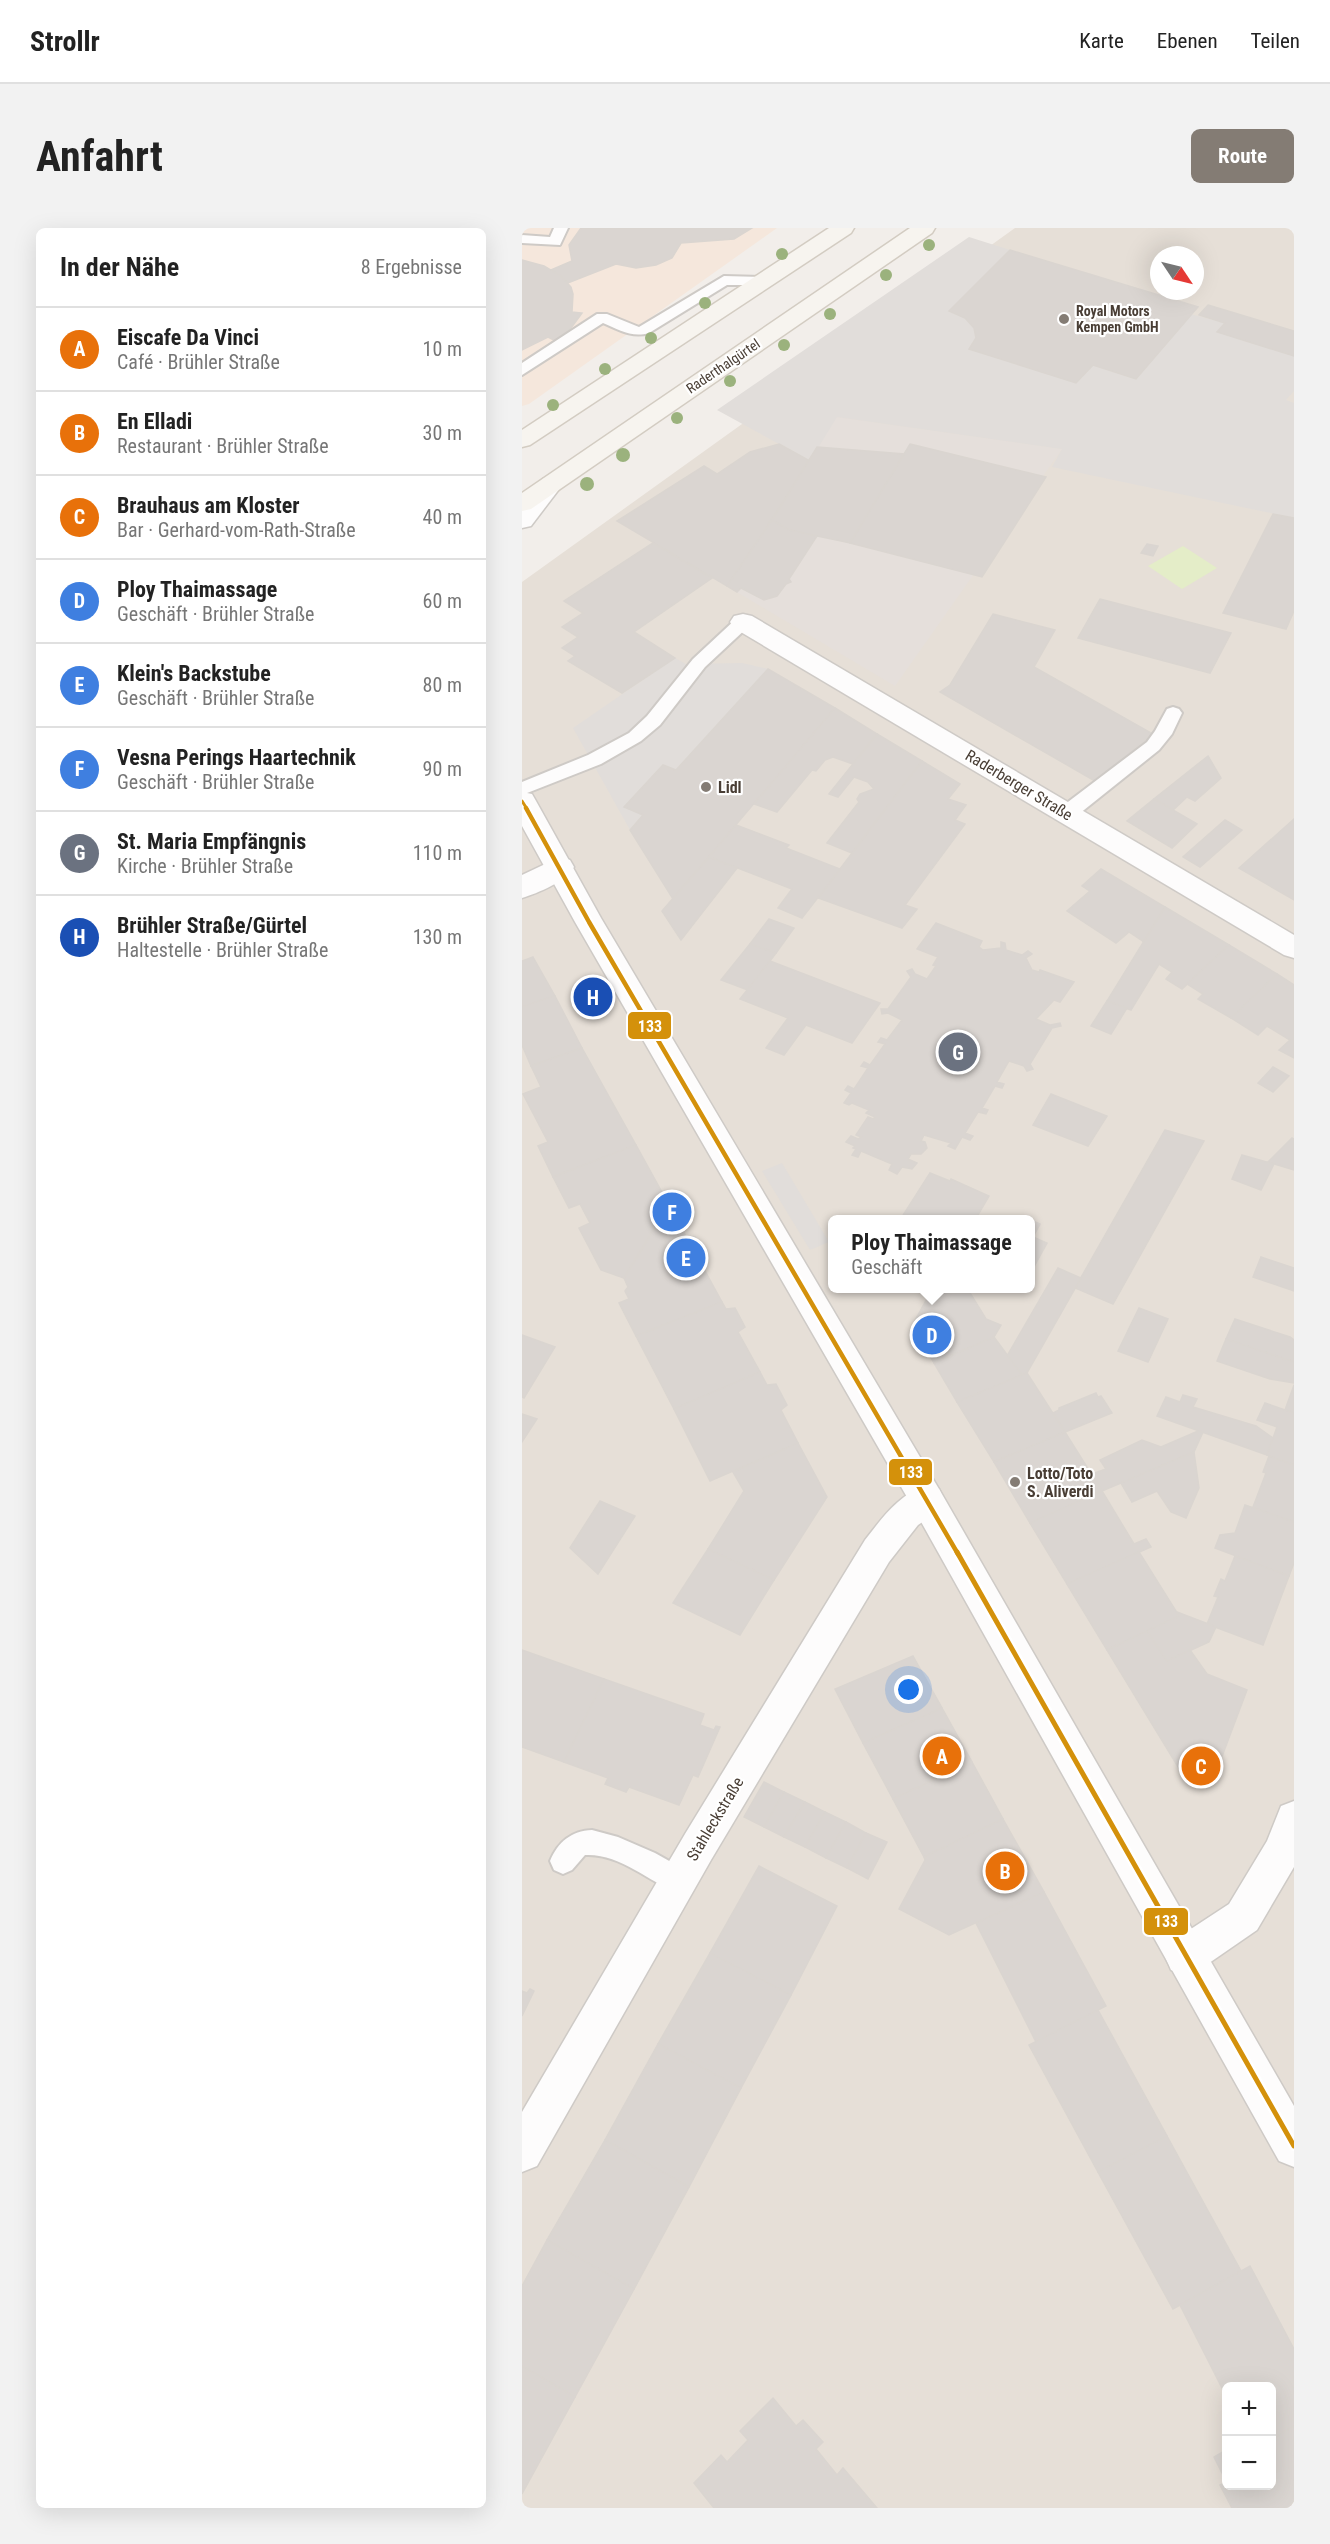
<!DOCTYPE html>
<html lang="de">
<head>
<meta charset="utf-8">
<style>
  body { margin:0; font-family:"Roboto Condensed",sans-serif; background:#f2f2f2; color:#222 }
  .controls { position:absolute; right:18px; bottom:18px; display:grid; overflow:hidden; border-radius:9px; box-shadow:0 6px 24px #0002 }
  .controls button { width:54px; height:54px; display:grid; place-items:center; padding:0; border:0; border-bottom:2px solid #e0e0e0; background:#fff; color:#222; font:30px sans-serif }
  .compass { position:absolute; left:628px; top:18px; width:54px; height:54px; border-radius:50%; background:#fff; box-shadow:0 6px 24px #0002; rotate:125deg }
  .you { position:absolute; left:387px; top:1462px; width:21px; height:21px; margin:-15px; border:4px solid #fff; border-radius:50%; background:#1a73e8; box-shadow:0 0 0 9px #1a73e833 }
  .badge { display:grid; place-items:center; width:39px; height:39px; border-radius:50%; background:#847c74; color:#fff; font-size:20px; font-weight:700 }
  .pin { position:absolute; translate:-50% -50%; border:3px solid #fff; box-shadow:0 2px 6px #0006 }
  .popup { position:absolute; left:306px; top:987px; width:207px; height:78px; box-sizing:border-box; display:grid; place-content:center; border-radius:9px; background:#fff; filter:drop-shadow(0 2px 4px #0005); font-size:20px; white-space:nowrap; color:#767676 }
  .popup b { font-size:22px; color:#222 }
  .popup::after { content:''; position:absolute; left:50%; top:100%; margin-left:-12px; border:12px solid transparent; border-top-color:#fff }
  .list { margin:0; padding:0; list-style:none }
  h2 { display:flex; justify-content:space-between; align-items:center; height:78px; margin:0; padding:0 24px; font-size:26px }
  h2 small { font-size:20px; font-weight:400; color:#767676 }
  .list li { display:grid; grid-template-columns:39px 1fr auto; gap:18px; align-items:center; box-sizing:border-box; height:84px; padding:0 24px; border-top:2px solid #e0e0e0 }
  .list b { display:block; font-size:22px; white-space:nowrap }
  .list p { margin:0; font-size:20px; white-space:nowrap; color:#767676 }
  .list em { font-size:20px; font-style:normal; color:#767676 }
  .map { position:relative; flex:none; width:772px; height:2280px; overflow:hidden; border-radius:9px }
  header { display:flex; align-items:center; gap:36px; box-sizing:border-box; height:84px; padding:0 30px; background:#fff; border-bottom:2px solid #e0e0e0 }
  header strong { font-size:28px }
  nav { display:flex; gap:33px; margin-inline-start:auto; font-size:21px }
  .intro { display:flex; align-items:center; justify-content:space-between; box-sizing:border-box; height:144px; padding:0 36px }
  h1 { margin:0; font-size:42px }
  .button { padding:15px 27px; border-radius:9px; background:#847c74; color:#fff; font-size:21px; font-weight:700 }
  main { display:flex; gap:36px; padding:0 36px }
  aside { flex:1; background:#fff; border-radius:9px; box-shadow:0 6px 24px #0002 }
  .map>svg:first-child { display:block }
  .residential { fill:#e6dfd7; fill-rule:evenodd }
  .commercial { fill:#f5e7dc }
  .industrial { fill:#e5dfdb }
  .green { fill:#e4edc8 }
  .parking { fill:#e1ddda }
  .building { fill:#dad5d1; stroke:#dad5d0; stroke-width:1.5 }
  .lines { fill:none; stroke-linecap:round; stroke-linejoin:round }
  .service-casing { stroke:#cecac6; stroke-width:4 }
  .minor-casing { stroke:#cecac6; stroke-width:3 }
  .tertiary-casing { stroke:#cecac6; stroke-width:3 }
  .secondary-casing { stroke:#d3ccc2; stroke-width:3 }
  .service { fill:#fdfcfc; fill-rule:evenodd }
  .minor { fill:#fdfcfc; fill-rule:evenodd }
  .tertiary { fill:#fdfcfc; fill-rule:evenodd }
  .secondary { fill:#f7f4ef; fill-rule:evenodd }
  .bus-1-far2-casing { stroke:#fff; stroke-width:6 }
  .bus-1-far1-casing { stroke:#fff; stroke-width:9 }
  .bus-1-casing { stroke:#fff; stroke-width:10 }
  .bus-1-far2 { stroke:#d4910b; stroke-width:3 }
  .bus-1-far1 { stroke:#d4910b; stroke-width:4.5 }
  .bus-1 { stroke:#d4910b; stroke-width:5 }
  .tree { fill:#9bb27d }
  .poi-dot { fill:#847c74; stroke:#fff; stroke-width:2 }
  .labels { text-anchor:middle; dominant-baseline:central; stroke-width:4.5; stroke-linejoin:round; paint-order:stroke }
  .far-poi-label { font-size:14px; font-weight:bold; fill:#493e35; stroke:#fff; text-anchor:start }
  .far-street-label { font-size:14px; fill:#493e35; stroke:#fff }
  .street-label { font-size:16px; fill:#493e35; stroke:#fff }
  .poi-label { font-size:16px; font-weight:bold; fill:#493e35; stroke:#fff; text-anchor:start }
  .line-badge { stroke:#fff; stroke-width:2 }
  .badge-label { font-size:16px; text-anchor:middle; font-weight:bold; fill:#fff }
</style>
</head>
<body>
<header>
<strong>Strollr</strong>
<nav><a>Karte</a><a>Ebenen</a><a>Teilen</a></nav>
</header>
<div class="intro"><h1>Anfahrt</h1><a class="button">Route</a></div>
<main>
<aside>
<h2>In der Nähe<small>8 Ergebnisse</small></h2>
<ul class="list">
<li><span class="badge" style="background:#e8710a">A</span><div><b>Eiscafe Da Vinci</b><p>Café · Brühler Straße</p></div><em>10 m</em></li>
<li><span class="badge" style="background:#e8710a">B</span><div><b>En Elladi</b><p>Restaurant · Brühler Straße</p></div><em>30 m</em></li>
<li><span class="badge" style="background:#e8710a">C</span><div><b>Brauhaus am Kloster</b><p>Bar · Gerhard-vom-Rath-Straße</p></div><em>40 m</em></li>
<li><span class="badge" style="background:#3f7fe0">D</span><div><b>Ploy Thaimassage</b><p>Geschäft · Brühler Straße</p></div><em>60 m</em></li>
<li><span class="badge" style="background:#3f7fe0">E</span><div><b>Klein's Backstube</b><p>Geschäft · Brühler Straße</p></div><em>80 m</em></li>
<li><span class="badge" style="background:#3f7fe0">F</span><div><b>Vesna Perings Haartechnik</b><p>Geschäft · Brühler Straße</p></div><em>90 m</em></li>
<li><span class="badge" style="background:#6b7280">G</span><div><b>St. Maria Empfängnis</b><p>Kirche · Brühler Straße</p></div><em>110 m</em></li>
<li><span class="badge" style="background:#1a4fb4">H</span><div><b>Brühler Straße/Gürtel</b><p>Haltestelle · Brühler Straße</p></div><em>130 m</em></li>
</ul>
</aside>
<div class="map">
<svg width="772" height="2280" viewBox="0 0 772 2280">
  <rect width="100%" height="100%" fill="#f2eeea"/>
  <path class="residential" d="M493,0h279v2280h-772v-1926zM637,27h36v36h-36zM311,992h198v68h-198zM704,2158h46v100h-46z"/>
  <polygon class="commercial" points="0,0 255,0 7,176 0,178"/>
  <polygon class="industrial" points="314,189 540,221 373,458 95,293 182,238 195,246 228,224 257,216 286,232"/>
  <polygon class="green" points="661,318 695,340 660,361 626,338"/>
  <g class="parking">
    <polygon points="447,9 488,22 428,83 446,92 452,100 454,110 448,121 554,155 571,137 614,151 668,86 703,95 696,104 772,128 772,163 764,172 772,175 772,290 530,239 540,221 315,189 288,233 195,182"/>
    <polygon points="153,430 164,436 220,435 246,441 154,542 102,579 121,587 108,602 51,500"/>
    <polygon points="260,935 307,1014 288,1022 240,943"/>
  </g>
  <g class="building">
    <polygon points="59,0 230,0 212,11 159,15 150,30 134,37 114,40 94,36 46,55 29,42 50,33 47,17"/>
    <polygon points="488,22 676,79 614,151 571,137 554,155 447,121 454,110 452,100 443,90 427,83"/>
    <polygon points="0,32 22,38 39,48 49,59 51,66 50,84 60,85 49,100 34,113 26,109 0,122"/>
    <polygon points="686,77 772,103 772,128 695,104 703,95 677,87"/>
    <polygon points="257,216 288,233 205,358 95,293 182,238 195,246 228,224"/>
    <polygon points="388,216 524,249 460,349 328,315"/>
    <polygon points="295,219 382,226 328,315 267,302 250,292"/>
    <polygon points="751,286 772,290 772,383 764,401 701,385"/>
    <polygon points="250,292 267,302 295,308 267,351 269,354 264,356 255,368 242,372 219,360 215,364 205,358"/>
    <polygon points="131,315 190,350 112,404 153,430 100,465 46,433 53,428 40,420 56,409 40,399 61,385 42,373"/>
    <polygon points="625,316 636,318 631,328 619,325"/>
    <polygon points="578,371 709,405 688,445 556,410"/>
    <polygon points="471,386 533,402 512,439 631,506 573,553 418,464 428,457"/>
    <polygon points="246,441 313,480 151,671 108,602 121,587 102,579 141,537 154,542"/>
    <polygon points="313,480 355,506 331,536 311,529 303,532 294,543 290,542 255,584 232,576"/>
    <polygon points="355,506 400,533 330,625 305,615 337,574 335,571 338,566 352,561 346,554 332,549 316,569 307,566"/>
    <polygon points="686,528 699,550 673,573 665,569 651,582 632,571"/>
    <polygon points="400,533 438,556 426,571 444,577 433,592 443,596 383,677 395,681 380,700 296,670"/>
    <polygon points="632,571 675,596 650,620 605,593"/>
    <polygon points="772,591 772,672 717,640"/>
    <polygon points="703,592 720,602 678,639 661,629"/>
    <polygon points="214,597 267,617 264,620 318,641 280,690 256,680 270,661 187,629"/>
    <polygon points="187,629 215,640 159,712 140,683"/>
    <polygon points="579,641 643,679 622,714 607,704 594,715 545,683 568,663 560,658"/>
    <polygon points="643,679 707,717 660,761 644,751 650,744 637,736 609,782 585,773"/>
    <polygon points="247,691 272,700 254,725 228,716"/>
    <polygon points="414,695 460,713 457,719 461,722 479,720 479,714 483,715 484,722 500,727 506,723 510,726 504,730 510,742 517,744 518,742 552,754 538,774 532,772 514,791 528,797 538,795 539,798 530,800 508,836 511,841 505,843 502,838 487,833 475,854 482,856 480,860 473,858 460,880 466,882 464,886 456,884 443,905 451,908 448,912 440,909 433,921 426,918 429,915 402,907 399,913 403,914 405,920 399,926 389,926 386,931 395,935 390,941 380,939 375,946 367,942 370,936 339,923 336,929 330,927 334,921 331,920 333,918 324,914 329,908 336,911 339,909 334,907 346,889 351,891 353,889 344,885 347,882 330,875 327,877 322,875 329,865 323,862 326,858 332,861 346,840 339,838 342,834 348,837 363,816 356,814 359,810 365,812 380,792 366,785 360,786 359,781 366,781 389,749 385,743 390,741 393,746 405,751 414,738 411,737 416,729 395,721"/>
    <polygon points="228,716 254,725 226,762 199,752"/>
    <polygon points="707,717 755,746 709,790 676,771 681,766 665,756"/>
    <polygon points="11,729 33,768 0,779 0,733"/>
    <polygon points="248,733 358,775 330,815 284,797 262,827 244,820 266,790 218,771"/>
    <polygon points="755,746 772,757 772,830 757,822 768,812 745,798 736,807 709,790"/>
    <polygon points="33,768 60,820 9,838 0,817 0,779"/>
    <polygon points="585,773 605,780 589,806 569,798"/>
    <polygon points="60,820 114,917 31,949 16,918 26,914 1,866 19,859 9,838"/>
    <polygon points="751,839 767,848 751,864 736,855"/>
    <polygon points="529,866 585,888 566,918 511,897"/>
    <polygon points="643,902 682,913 591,1076 553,1060"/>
    <polygon points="770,910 772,911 772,942 746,934"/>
    <polygon points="114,917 147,977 102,1050 79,1042 57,1000 68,995 58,976 47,980 31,949"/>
    <polygon points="720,927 752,936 739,962 710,951"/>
    <polygon points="408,945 428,953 429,951 467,968 453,992 378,992"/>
    <polygon points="147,977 165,1010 173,1009 183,1027 177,1032 200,1074 114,1108 97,1075 107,1071 103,1063 106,1059 102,1050"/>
    <polygon points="509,992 518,996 511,1009 525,1015 509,1044"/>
    <polygon points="739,1029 772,1040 772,1063 731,1049"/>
    <polygon points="536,1040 559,1050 505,1145 500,1147 485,1128"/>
    <polygon points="411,1060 445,1060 464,1091 479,1097 472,1109 412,1135 394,1104 392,1094"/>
    <polygon points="200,1074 204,1081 213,1080 223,1099 216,1104 238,1144 152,1181 114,1108"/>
    <polygon points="617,1080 646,1091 626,1134 596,1123"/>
    <polygon points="713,1091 768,1109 772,1112 772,1134 704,1111"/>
    <polygon points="0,1107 33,1119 2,1170 0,1169"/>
    <polygon points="472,1109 500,1147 435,1174 412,1135"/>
    <polygon points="704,1111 772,1134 772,1155 748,1151 695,1133"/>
    <polygon points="238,1144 245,1157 254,1156 265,1177 259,1182 276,1215 188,1253 152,1181"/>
    <polygon points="505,1145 543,1204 472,1234 435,1174"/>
    <polygon points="772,1157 772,1185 763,1182"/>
    <polygon points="574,1165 576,1169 579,1168 590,1185 543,1204 531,1185 537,1182 537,1180"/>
    <polygon points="661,1167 675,1171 671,1179 734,1198 751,1210 745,1227 635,1188 644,1169 658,1174"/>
    <polygon points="743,1175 772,1185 772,1237 745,1227 755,1199 735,1192"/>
    <polygon points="0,1186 15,1191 0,1214"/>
    <polygon points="676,1203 681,1204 672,1224 580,1263 570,1246 584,1241 578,1232 620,1212 639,1219"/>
    <polygon points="543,1204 580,1263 508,1295 472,1234"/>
    <polygon points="276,1215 305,1269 252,1352 186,1321 222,1263 211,1244"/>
    <polygon points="672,1224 677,1260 664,1290 649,1284 635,1263 610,1274 599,1255"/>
    <polygon points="747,1228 772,1237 772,1294 731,1279 744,1245 741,1244"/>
    <polygon points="580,1263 612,1316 624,1311 629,1319 545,1356 508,1295"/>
    <polygon points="78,1273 113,1288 76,1346 48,1320"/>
    <polygon points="723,1277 772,1294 772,1335 767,1348 693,1320 698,1307 713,1305"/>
    <polygon points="186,1321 252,1352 218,1407 151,1375"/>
    <polygon points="617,1324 657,1388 585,1422 545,1356"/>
    <polygon points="713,1328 767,1348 741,1417 685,1396 696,1369 692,1368 699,1351 703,1353"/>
    <polygon points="655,1384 694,1399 687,1414 645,1433 625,1403 657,1388"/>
    <polygon points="625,1403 645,1433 668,1422 685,1446 725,1462 693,1547 661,1547 585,1422"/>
    <polygon points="0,1422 82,1451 42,1534 0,1519"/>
    <polygon points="391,1428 420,1480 341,1515 313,1461"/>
    <polygon points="82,1451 182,1486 178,1497 192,1502 194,1498 198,1499 176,1549 171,1547 157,1577 107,1559 104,1564 83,1556 86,1550 42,1534"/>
    <polygon points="420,1480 450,1534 371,1571 341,1515"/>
    <polygon points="450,1534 481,1591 402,1629 371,1571"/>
    <polygon points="242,1554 262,1564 242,1599 222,1589"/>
    <polygon points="262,1564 283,1574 262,1609 242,1599"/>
    <polygon points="283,1574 303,1584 283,1619 262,1609"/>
    <polygon points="303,1584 324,1594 304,1630 283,1619"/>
    <polygon points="481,1591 522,1664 427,1707 377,1681 403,1632 402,1629"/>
    <polygon points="324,1594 344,1605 325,1640 304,1630"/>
    <polygon points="344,1605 365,1614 346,1651 325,1640"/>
    <polygon points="237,1638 315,1678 269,1767 188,1725"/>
    <polygon points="522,1664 584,1778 514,1814 454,1695"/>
    <polygon points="188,1725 269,1767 219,1860 136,1816"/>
    <polygon points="8,1761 12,1763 0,1788 0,1763 5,1765"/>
    <polygon points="576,1782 645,1908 576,1944 507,1817"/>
    <polygon points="136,1816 219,1860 167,1959 83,1912"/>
    <polygon points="645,1908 719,2043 651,2081 576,1944"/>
    <polygon points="83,1912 167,1959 112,2061 25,2012"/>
    <polygon points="25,2012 112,2061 53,2169 0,2138 0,2058"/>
    <polygon points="728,2038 772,2121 772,2198 750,2211 750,2158 704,2158 704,2168 658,2077"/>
    <polygon points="0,2138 53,2169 0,2266"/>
    <polygon points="251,2170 274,2198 281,2192 301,2214 294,2221 315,2247 321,2240 355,2280 192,2280 172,2255 199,2227 205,2234 226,2212 218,2203"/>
    <polygon points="772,2198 772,2280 710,2280 698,2257 704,2254 704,2258 750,2258 750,2211"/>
    <polygon points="704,2222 704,2253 692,2229"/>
  </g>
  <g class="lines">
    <defs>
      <g id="service">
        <polygon points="32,0 46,0 38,17 0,15 0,7 28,9"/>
        <path d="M202,48l38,1 7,4 -7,4h-35l-78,48c-17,5 -30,-3 -46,-10l-81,52v-12l75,-49h10l32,13z"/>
        <polygon points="221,388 227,390 230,394 227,398 183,439 138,497 119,513 79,536 0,567 0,554 66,527 107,505 125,488 171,431 215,390"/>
        <polygon points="651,479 657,481 660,485 650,506 637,522 552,590 545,591 538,590 536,585 538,580 625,514 633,503 645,481"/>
        <path d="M70,1602l26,7 37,16 32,18 4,9 -4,9 -9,4c-30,-12 -59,-40 -93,-38l-13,15 -9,4 -9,-4 -4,-9c8,-19 21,-30 42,-31z"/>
      </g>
      <g id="minor">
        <polygon points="221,386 230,388 772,707 772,730 762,727 212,400 208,394 212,388"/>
        <path d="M38,629l10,3 4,7c-9,15 -36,26 -52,31v-23z"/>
        <path d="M405,1257l12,4 5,11 -5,11 -21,14 -29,37 -178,298 -174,306 -15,6v-60l163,-278 180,-294c18,-23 33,-45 62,-55z"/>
        <polygon points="772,1573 772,1639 735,1702 677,1742 663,1747 649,1742 643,1728 649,1714 707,1676 745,1613 759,1578"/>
      </g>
      <g id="tertiary">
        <polygon points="29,249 37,251 41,256 9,298 0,300 0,277 21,251"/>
        <polygon points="0,564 10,566 14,573 79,690 417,1261 772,1878 772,1939 757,1933 393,1283 53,694 0,598"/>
      </g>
      <g id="secondary">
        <polygon points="307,0 332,0 329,5 8,217 0,219 0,202"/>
        <polygon points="388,0 413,0 410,5 9,281 0,283 0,265"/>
      </g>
    </defs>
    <use href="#service" class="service-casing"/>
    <use href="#minor" class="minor-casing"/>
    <use href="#tertiary" class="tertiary-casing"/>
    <use href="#secondary" class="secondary-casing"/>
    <use href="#service" class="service"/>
    <use href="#minor" class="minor"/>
    <use href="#tertiary" class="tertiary"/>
    <use href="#secondary" class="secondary"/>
    <defs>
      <polyline id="bus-1-far2" points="0,573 5,581"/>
      <polyline id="bus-1-far1" points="4,580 67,694 436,1326"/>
      <polyline id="bus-1" points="435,1324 772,1918"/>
    </defs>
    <use href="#bus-1-far2" class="bus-1-far2-casing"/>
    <use href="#bus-1-far1" class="bus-1-far1-casing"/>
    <use href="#bus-1" class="bus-1-casing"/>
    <use href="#bus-1-far2" class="bus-1-far2"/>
    <use href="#bus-1-far1" class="bus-1-far1"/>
    <use href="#bus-1" class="bus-1"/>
  </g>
  <g class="tree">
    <circle cx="407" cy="17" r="6"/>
    <circle cx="260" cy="26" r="6"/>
    <circle cx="364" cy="47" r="6"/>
    <circle cx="183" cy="75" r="6"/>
    <circle cx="308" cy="86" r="6"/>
    <circle cx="129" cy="110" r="6"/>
    <circle cx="262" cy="117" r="6"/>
    <circle cx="83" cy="141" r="6"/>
    <circle cx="208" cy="153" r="6"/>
    <circle cx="31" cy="177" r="6"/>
    <circle cx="155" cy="190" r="6"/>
    <circle cx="101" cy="227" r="7"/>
    <circle cx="65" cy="256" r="7"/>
  </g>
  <g class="poi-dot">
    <circle cx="542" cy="91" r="6"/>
    <circle cx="184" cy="559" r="6"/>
    <circle cx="493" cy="1254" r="6"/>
  </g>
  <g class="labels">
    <g class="far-poi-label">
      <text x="554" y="83">Royal Motors<tspan x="554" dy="16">Kempen GmbH</tspan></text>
    </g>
    <g class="far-street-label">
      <text transform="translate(201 138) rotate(-34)">Raderthalgürtel</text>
    </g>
    <g class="street-label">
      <text transform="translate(497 557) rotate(31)">Raderberger Straße</text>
      <text transform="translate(193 1591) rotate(-59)">Stahleckstraße</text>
    </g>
    <g class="poi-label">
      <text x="196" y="559">Lidl</text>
      <text x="505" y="1245">Lotto/Toto<tspan x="505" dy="18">S. Aliverdi</tspan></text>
    </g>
  </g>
  <g class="line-badge">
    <rect x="105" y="783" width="45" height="29" rx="6" fill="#d4910b"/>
    <rect x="366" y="1230" width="45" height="28" rx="6" fill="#d4910b"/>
    <rect x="621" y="1679" width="46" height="29" rx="6" fill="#d4910b"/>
  </g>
  <g class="badge-label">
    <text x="128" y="804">133</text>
    <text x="389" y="1250">133</text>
    <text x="644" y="1699">133</text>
  </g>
</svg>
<div class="controls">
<button>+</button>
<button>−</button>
</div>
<svg class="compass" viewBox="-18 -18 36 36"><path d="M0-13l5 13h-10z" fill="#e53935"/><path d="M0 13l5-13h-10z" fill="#767676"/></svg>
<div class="you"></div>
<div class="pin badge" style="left:420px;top:1528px;background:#e8710a">A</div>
<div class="pin badge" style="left:483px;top:1643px;background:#e8710a">B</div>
<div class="pin badge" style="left:679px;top:1538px;background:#e8710a">C</div>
<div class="pin badge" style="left:410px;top:1107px;background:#3f7fe0">D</div>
<div class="popup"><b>Ploy Thaimassage</b>Geschäft</div>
<div class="pin badge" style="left:164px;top:1030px;background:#3f7fe0">E</div>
<div class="pin badge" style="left:150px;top:984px;background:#3f7fe0">F</div>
<div class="pin badge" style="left:436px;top:824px;background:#6b7280">G</div>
<div class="pin badge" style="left:71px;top:769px;background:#1a4fb4">H</div>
</div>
</main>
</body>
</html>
